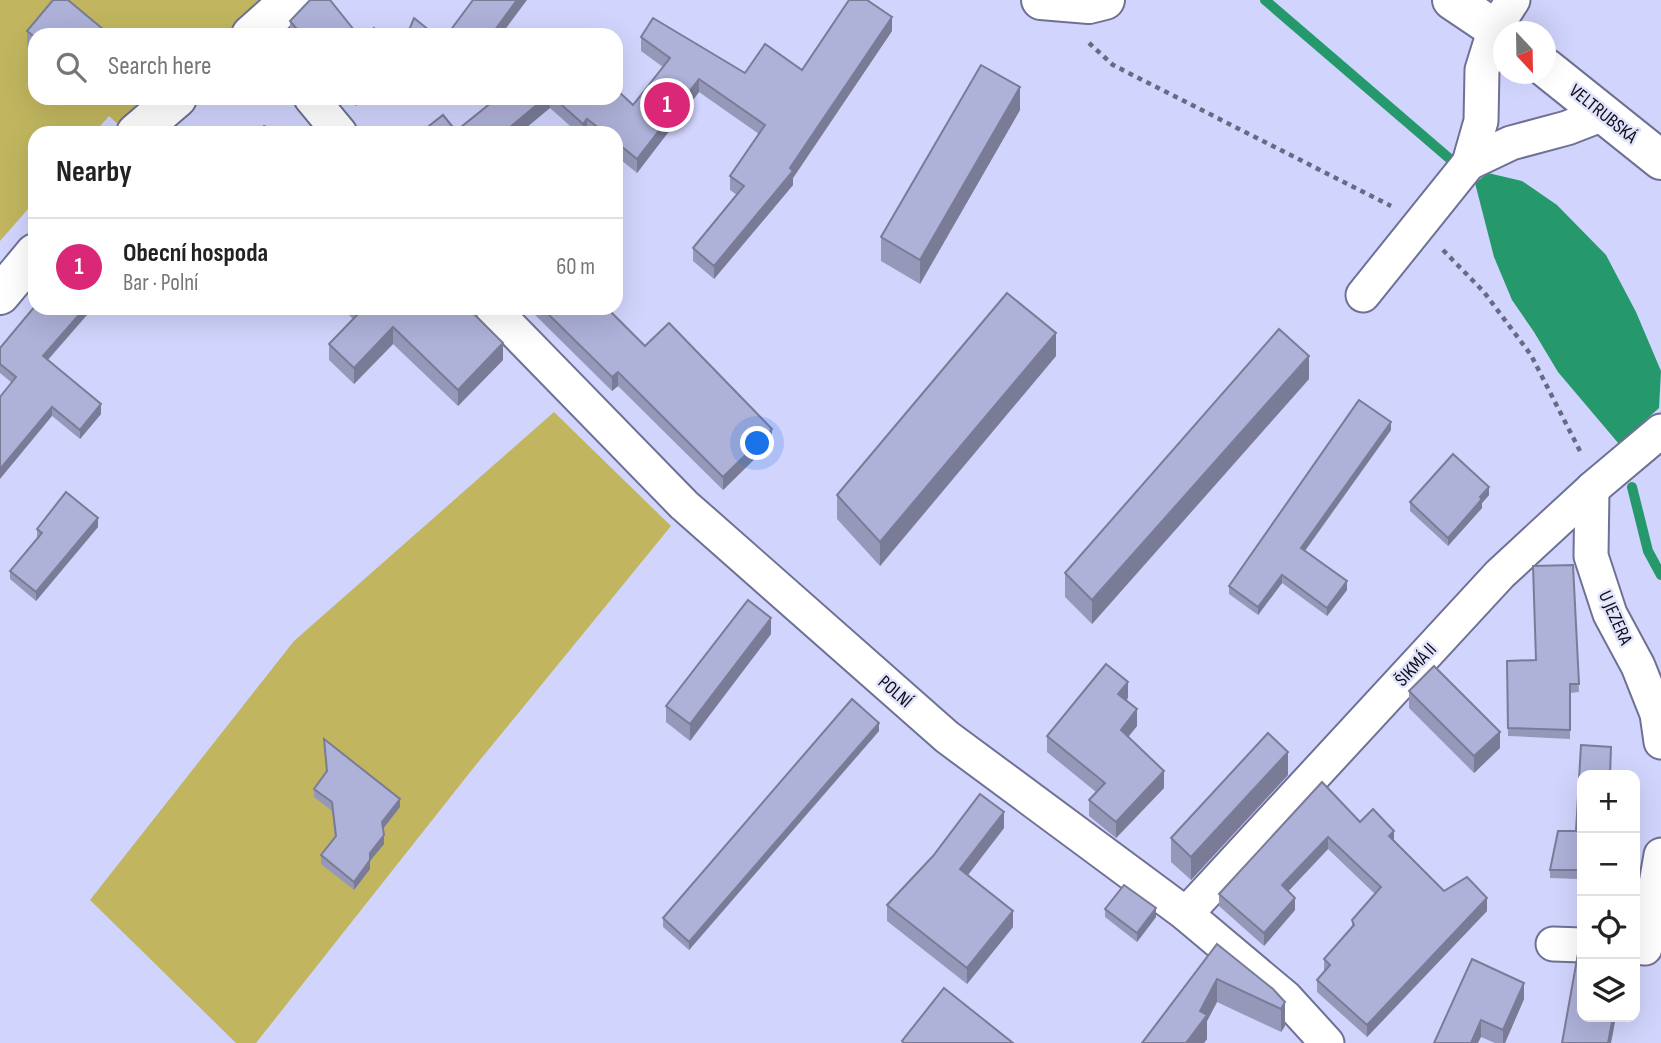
<!DOCTYPE html>
<html lang="en">
<head>
<meta charset="utf-8">
<style>
  body { margin:0; font-family:"Sofia Sans Condensed",sans-serif; background:#f6f6f6; color:#222 }
  .controls { position:absolute; right:21px; bottom:21px; display:grid; overflow:hidden; border-radius:14px; box-shadow:0 7px 28px #0002 }
  .controls button { width:63px; height:63px; display:grid; place-items:center; padding:0; border:0; border-bottom:2px solid #e0e0e0; background:#fff; color:#222; font:35px sans-serif }
  .compass { position:absolute; left:1493px; top:21px; width:63px; height:63px; border-radius:50%; background:#fff; box-shadow:0 7px 28px #0002; rotate:158deg }
  .you { position:absolute; left:758px; top:444px; width:24px; height:24px; margin:-18px; border:5px solid #fff; border-radius:50%; background:#1a73e8; box-shadow:0 0 0 10px #1a73e833 }
  .badge { display:grid; place-items:center; width:46px; height:46px; border-radius:50%; background:#db2777; color:#fff; font-size:23px; font-weight:700 }
  .pin { position:absolute; translate:-50% -50%; border:4px solid #fff; box-shadow:0 2px 7px #0006 }
  .list { margin:0; padding:0; list-style:none }
  h2 { display:flex; justify-content:space-between; align-items:center; height:91px; margin:0; padding:0 28px; font-size:30px }
  h2 small { font-size:23px; font-weight:400; color:#767676 }
  .list li { display:grid; grid-template-columns:46px 1fr auto; gap:21px; align-items:center; box-sizing:border-box; height:98px; padding:0 28px; border-top:2px solid #e0e0e0 }
  .list b { display:block; font-size:26px; white-space:nowrap }
  .list p { margin:0; font-size:23px; white-space:nowrap; color:#767676 }
  .list em { font-size:23px; font-style:normal; color:#767676 }
  .icon { flex:none; width:38px; height:38px; fill:none; stroke:currentColor; stroke-width:2; stroke-linecap:round; stroke-linejoin:round }
  .map { position:relative; flex:none; width:1661px; height:1043px; overflow:hidden }
  .search { position:absolute; background:#fff; box-shadow:0 7px 28px #0002; left:28px; top:28px; width:595px; height:77px; display:flex; align-items:center; gap:18px; box-sizing:border-box; padding:0 24px; border-radius:21px; color:#767676; font-size:26px }
  .panel { position:absolute; background:#fff; box-shadow:0 7px 28px #0002; left:28px; top:126px; width:595px; height:189px; border-radius:21px }
  .map>svg:first-child { display:block }
  .green { fill:#c1b65f }
  .water { fill:#25996b }
  .lines { fill:none; stroke-linecap:round; stroke-linejoin:round }
  .stream { stroke:#25996b; stroke-width:10 }
  .minor-casing { stroke:#6f7194; stroke-width:37 }
  .tertiary-casing { stroke:#6f7194; stroke-width:42 }
  .path { stroke:#686983; stroke-width:4.5; stroke-dasharray:5 5; stroke-linecap:butt }
  .minor { stroke:#fff; stroke-width:33 }
  .tertiary { stroke:#fff; stroke-width:38 }
  .wall { fill:#9698ba }
  .shaded-wall { fill:#7a7c97 }
  .building { fill:#aeb1d8; stroke:#7a7c97; stroke-width:2 }
  .labels { text-anchor:middle; dominant-baseline:central; stroke-width:5; stroke-linejoin:round; paint-order:stroke }
  .street-label { font-size:19px; fill:#0d0d1a; stroke:#e1e3fb }
</style>
</head>
<body>
<div class="map">
<svg width="1661" height="1043" viewBox="0 0 1661 1043">
  <rect width="100%" height="100%" fill="#d1d4fc"/>
  <g class="green">
    <polygon points="0,0 268,0 225,35 35,35 35,98 148,98 119,125 109,116 94,133 35,133 35,201 0,241"/>
    <polygon points="554,412 671,526 471,771 256,1043 236,1043 90,900 294,641"/>
  </g>
  <polygon class="water" points="1488,173 1522,181 1557,205 1606,255 1636,312 1661,371 1659,408 1619,444 1558,372 1534,332 1512,300 1494,257 1475,183"/>
  <g class="lines">
    <g class="stream">
      <polyline points="1265,0 1450,159"/>
      <polyline points="1632,487 1648,551 1661,575"/>
    </g>
    <defs>
      <g id="minor">
        <polyline points="311,98 340,133"/>
        <polyline points="1469,163 1511,143 1567,128 1603,114"/>
        <polyline points="1363,295 1469,163 1481,121 1482,70 1495,28 1513,0"/>
        <polyline points="492,308 684,505 947,737 1186,914 1286,998 1327,1043"/>
        <polyline points="1592,489 1591,556 1610,614 1638,666 1657,714 1661,742"/>
        <polyline points="1186,914 1500,574 1592,489 1661,431"/>
        <polyline points="1553,944 1582,945"/>
        <polyline points="1635,947 1645,948 1661,855"/>
      </g>
      <g id="tertiary">
        <polyline points="1041,0 1089,4 1105,0"/>
        <polyline points="1452,0 1504,35"/>
        <polyline points="251,35 290,0"/>
        <polyline points="1546,68 1661,160"/>
        <polyline points="136,133 177,98"/>
        <polyline points="0,295 35,253"/>
      </g>
    </defs>
    <use href="#minor" class="minor-casing"/>
    <use href="#tertiary" class="tertiary-casing"/>
    <g class="path">
      <polyline points="1089,43 1113,65 1391,206"/>
      <polyline points="1443,250 1484,292 1531,355 1581,453"/>
    </g>
    <use href="#minor" class="minor"/>
    <use href="#tertiary" class="tertiary"/>
  </g>
  <g class="wall">
    <polygon points="290,21 358,35 295,35 290,29"/>
    <polygon points="27,31 35,35 35,53 27,47"/>
    <polygon points="892,31 793,178 793,185 714,279 693,261 693,248 737,195 730,190 730,176 759,134 699,92 637,173 616,156 616,133 578,133 550,108 456,131 497,98 616,98 633,105 663,67 641,51 641,37 745,73 802,70"/>
    <polygon points="349,98 365,98 356,106"/>
    <polygon points="1020,110 920,284 881,261 881,237"/>
    <polygon points="35,308 93,308 48,360 101,414 80,439 0,373 0,348"/>
    <polygon points="342,308 468,308 503,360 458,406 393,344 354,384 329,360 329,344 353,319"/>
    <polygon points="528,308 607,308 645,346 772,442 723,490 618,386 612,391"/>
    <polygon points="1056,356 880,566 837,519 837,495"/>
    <polygon points="1309,379 1092,624 1065,597 1065,573"/>
    <polygon points="1391,430 1305,551 1347,590 1327,616 1282,583 1258,615 1229,594 1229,586"/>
    <polygon points="1489,495 1482,503 1482,508 1448,546 1410,511 1410,502"/>
    <polygon points="98,527 36,601 10,579 10,571 37,538 37,529"/>
    <polygon points="1573,565 1579,692 1570,693 1570,739 1508,736 1507,661 1536,660"/>
    <polygon points="771,634 690,741 666,722 666,706"/>
    <polygon points="1409,691 1500,748 1474,773 1409,708"/>
    <polygon points="1128,698 1126,700 1137,726 1128,737 1164,788 1116,838 1089,816 1089,800 1096,792 1047,752 1047,736"/>
    <polygon points="879,731 689,950 663,927 663,918"/>
    <polygon points="324,739 400,807 383,829 384,844 370,861 370,869 354,890 321,864 321,855 335,837 332,811 314,797 314,789 326,772"/>
    <polygon points="1581,745 1578,879 1550,878 1550,870 1576,831"/>
    <polygon points="1288,775 1191,880 1171,862 1171,838"/>
    <polygon points="1322,782 1360,822 1394,841 1444,891 1487,911 1367,1037 1317,992 1317,980 1324,971 1324,959 1352,926 1352,920 1375,894 1328,849 1288,891 1295,910 1264,946 1219,906 1219,894"/>
    <polygon points="1004,828 968,875 1013,927 967,984 887,921 887,905"/>
    <polygon points="1105,909 1156,917 1137,942 1105,917"/>
    <polygon points="1217,944 1285,1002 1285,1026 1281,1032 1217,1002 1207,1021 1207,1039 1204,1043"/>
    <polygon points="1524,999 1505,1043 1495,1043 1481,1037 1434,1043"/>
  </g>
  <g class="shaded-wall">
    <polygon points="517,0 527,0 501,35 492,35"/>
    <polygon points="892,17 892,31 793,178 793,185 714,279 714,266 790,168"/>
    <polygon points="699,79 699,92 637,173 637,159"/>
    <polygon points="1020,87 1020,110 920,284 920,260"/>
    <polygon points="356,98 365,98 356,106"/>
    <polygon points="545,98 550,98 550,108 520,133 503,133"/>
    <polygon points="587,119 587,132 583,133 583,124"/>
    <polygon points="85,308 93,308 43,365 43,356"/>
    <polygon points="393,327 393,344 354,384 354,368"/>
    <polygon points="1056,333 1056,356 880,566 880,542"/>
    <polygon points="503,343 503,360 458,406 458,390"/>
    <polygon points="1309,356 1309,379 1092,624 1092,600"/>
    <polygon points="618,372 618,386 612,391 612,377"/>
    <polygon points="101,404 101,414 80,439 80,430"/>
    <polygon points="52,407 52,416 0,479 0,469"/>
    <polygon points="1391,422 1391,430 1301,556 1301,548"/>
    <polygon points="772,429 772,442 723,490 723,477"/>
    <polygon points="1489,487 1489,495 1482,503 1482,508 1448,546 1448,538"/>
    <polygon points="98,518 98,527 36,601 36,592"/>
    <polygon points="1282,575 1282,583 1258,615 1258,607"/>
    <polygon points="1347,581 1347,590 1327,616 1327,608"/>
    <polygon points="771,618 771,634 690,741 690,724"/>
    <polygon points="1128,682 1128,698 1118,710 1118,694"/>
    <polygon points="1137,709 1137,726 1121,746 1121,730"/>
    <polygon points="879,723 879,731 689,950 689,942"/>
    <polygon points="1500,732 1500,748 1474,773 1474,756"/>
    <polygon points="1288,752 1288,775 1191,880 1191,857"/>
    <polygon points="1164,771 1164,788 1116,838 1116,822"/>
    <polygon points="400,799 400,807 382,830 382,822"/>
    <polygon points="1004,812 1004,828 960,885 960,869"/>
    <polygon points="1394,831 1394,844 1389,836"/>
    <polygon points="384,835 384,844 370,861 370,869 354,890 354,882 370,853"/>
    <polygon points="1328,837 1328,849 1282,898 1282,885"/>
    <polygon points="1582,862 1582,870 1578,879 1578,870"/>
    <polygon points="1295,898 1295,910 1264,946 1264,933"/>
    <polygon points="1487,898 1487,911 1367,1037 1367,1025"/>
    <polygon points="1156,908 1156,917 1137,942 1137,933"/>
    <polygon points="1013,911 1013,927 967,984 967,968"/>
    <polygon points="1217,979 1217,1002 1207,1021 1207,1039 1204,1043 1186,1043 1200,1011"/>
    <polygon points="1524,983 1524,999 1505,1043 1503,1043 1503,1030"/>
    <polygon points="1285,1002 1285,1026 1281,1032 1281,1009"/>
    <polygon points="1613,1017 1616,1017 1611,1043 1608,1043"/>
    <polygon points="1481,1020 1481,1037 1478,1043 1471,1043"/>
  </g>
  <g class="building">
    <polygon points="53,0 68,0 110,35 35,35 35,37 27,31"/>
    <polygon points="310,0 330,0 358,35 302,35 290,21"/>
    <polygon points="473,0 517,0 492,34 493,35 447,35"/>
    <polygon points="849,0 867,0 892,17 790,168 793,171 714,266 693,248 744,186 730,176 765,125 699,79 637,159 616,142 616,133 605,133 587,119 583,124 554,98 616,98 616,89 633,105 670,58 641,37 653,18 745,73 765,44 802,70"/>
    <polygon points="414,18 435,35 407,35"/>
    <polygon points="374,28 378,35 365,35"/>
    <polygon points="981,65 1020,87 920,260 881,237"/>
    <polygon points="497,98 545,98 503,133 420,133 443,115 456,131"/>
    <polygon points="264,126 280,133 260,133"/>
    <polygon points="1007,293 1056,333 880,542 837,495"/>
    <polygon points="35,306 35,308 85,308 43,356 101,404 80,430 52,407 0,469 0,397 16,377 0,364 0,348"/>
    <polygon points="359,308 468,308 503,343 458,390 393,327 354,368 329,344 361,311"/>
    <polygon points="542,308 607,308 645,346 669,323 772,429 723,477 618,372 612,377"/>
    <polygon points="1279,329 1309,356 1092,600 1065,573"/>
    <polygon points="1359,400 1391,422 1301,548 1347,581 1327,608 1282,575 1258,607 1229,586"/>
    <polygon points="1453,454 1489,487 1480,497 1482,499 1448,538 1410,502"/>
    <polygon points="66,492 98,518 36,592 10,571 42,533 37,529"/>
    <polygon points="1573,565 1579,684 1570,684 1570,730 1508,728 1507,661 1536,660 1533,566"/>
    <polygon points="748,600 771,618 690,724 666,706"/>
    <polygon points="1106,664 1128,682 1118,694 1137,709 1121,730 1164,771 1116,822 1089,800 1105,783 1047,736"/>
    <polygon points="1434,666 1500,732 1474,756 1409,691"/>
    <polygon points="852,699 879,723 689,942 663,918"/>
    <polygon points="1268,733 1288,752 1191,857 1171,838"/>
    <polygon points="324,739 400,799 382,822 384,835 370,853 370,860 354,882 321,855 336,836 332,802 314,789 327,771"/>
    <polygon points="1581,745 1611,747 1610,775 1582,775 1582,862 1578,870 1550,870 1558,831 1576,831"/>
    <polygon points="1322,782 1360,822 1373,809 1394,831 1389,836 1444,891 1467,877 1487,898 1367,1025 1317,980 1330,965 1324,959 1354,925 1352,920 1381,887 1328,837 1282,885 1295,898 1264,933 1219,894"/>
    <polygon points="980,794 1004,812 960,869 1013,911 967,968 887,905 933,856"/>
    <polygon points="1124,885 1156,908 1137,933 1105,909"/>
    <polygon points="1217,944 1273,989 1285,1002 1281,1009 1217,979 1200,1011 1207,1015 1186,1043 1142,1043"/>
    <polygon points="1582,947 1582,1017 1613,1017 1608,1043 1562,1043 1579,948"/>
    <polygon points="1472,959 1524,983 1503,1030 1481,1020 1471,1043 1434,1043"/>
    <polygon points="944,988 1013,1043 904,1043 902,1041"/>
  </g>
  <g class="labels">
    <g class="street-label">
      <text transform="translate(1603 114) rotate(39)">VELTRUBSKÁ</text>
      <text transform="translate(1615 618) rotate(66)">U JEZERA</text>
      <text transform="translate(1416 665) rotate(-47)">ŠIKMÁ II</text>
      <text transform="translate(895 692) rotate(41)">POLNÍ</text>
    </g>
  </g>
</svg>
<div class="controls">
<button>+</button>
<button>−</button>
<button><svg class="icon" aria-label="locate" viewBox="0 0 24 24"><circle cx="12" cy="12" r="6"/><path d="M12 2v4M12 18v4M2 12h4M18 12h4"/></svg></button>
<button><svg class="icon" aria-label="layers" viewBox="0 0 24 24"><path d="M12 4l9 5-9 5-9-5zM3 14l9 5 9-5"/></svg></button>
</div>
<svg class="compass" viewBox="-18 -18 36 36"><path d="M0-13l5 13h-10z" fill="#e53935"/><path d="M0 13l5-13h-10z" fill="#767676"/></svg>
<div class="you"></div>
<div class="pin badge" style="left:667px;top:105px">1</div>
<div class="search"><svg class="icon" aria-label="search" viewBox="0 0 24 24"><circle cx="10" cy="10" r="6"/><path d="M15 15l6 6"/></svg>Search here</div>
<section class="panel">
<h2>Nearby<small></small></h2>
<ul class="list">
<li><span class="badge">1</span><div><b>Obecní hospoda</b><p>Bar · Polní</p></div><em>60 m</em></li>
</ul>
</section>
</div>
</body>
</html>
